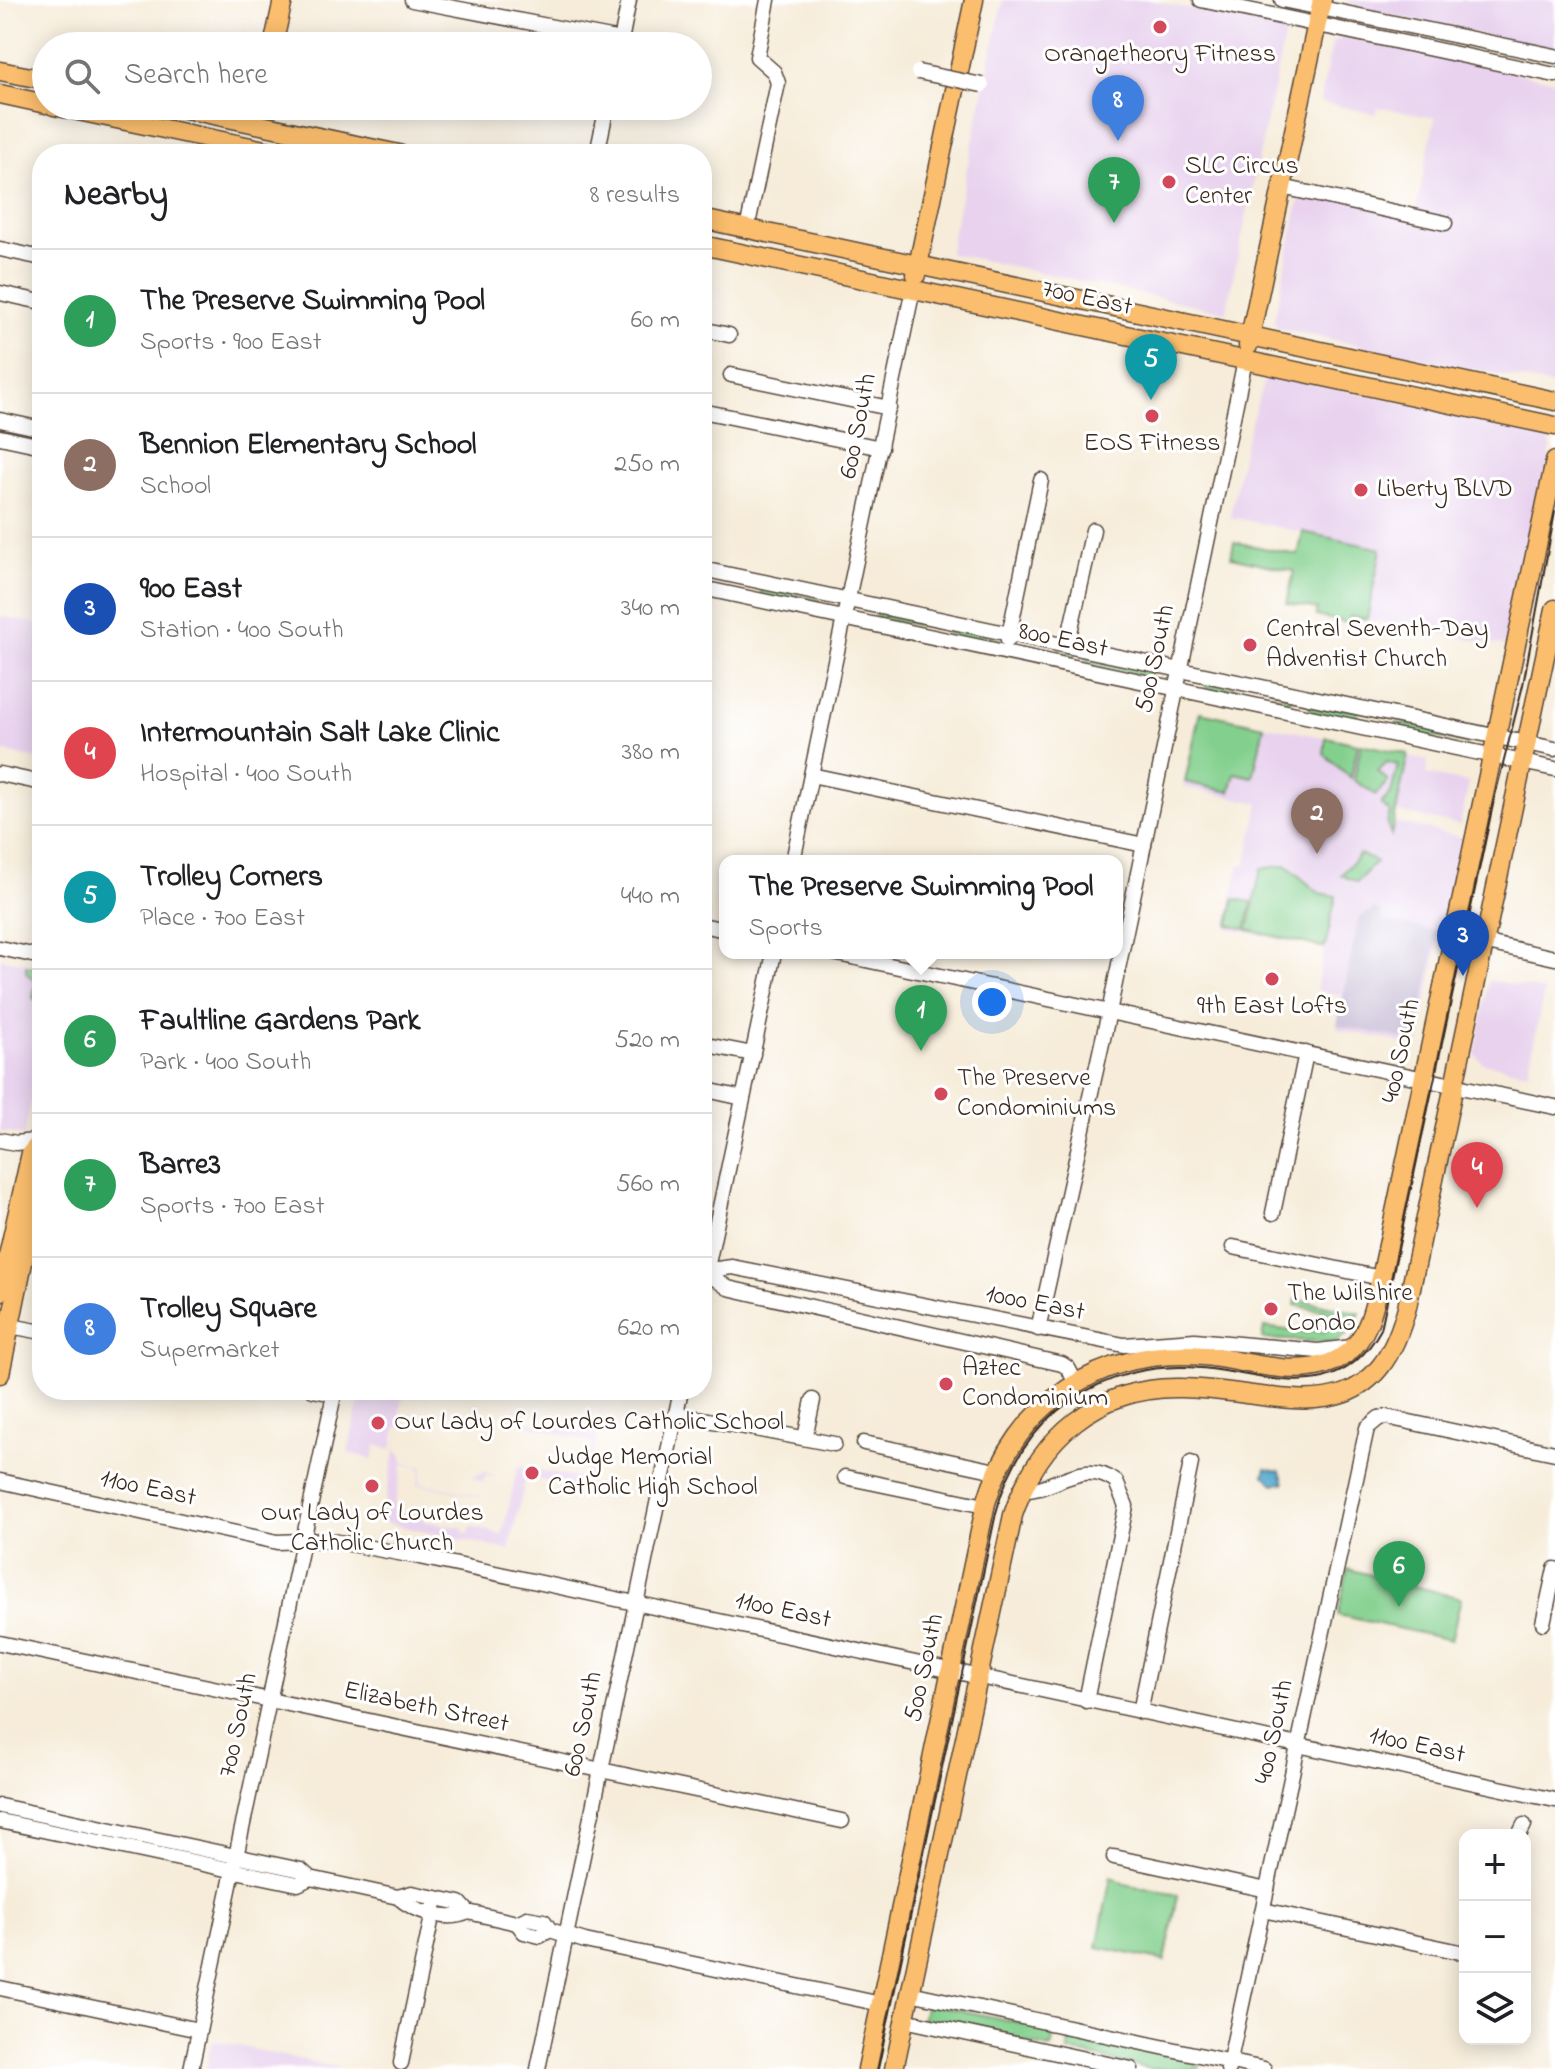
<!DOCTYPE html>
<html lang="en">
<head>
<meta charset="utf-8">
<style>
  body { margin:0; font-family:"Indie Flower",sans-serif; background:#f2f2f2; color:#202124 }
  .controls { position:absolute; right:24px; bottom:24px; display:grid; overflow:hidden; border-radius:16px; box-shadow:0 4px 20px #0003 }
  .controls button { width:72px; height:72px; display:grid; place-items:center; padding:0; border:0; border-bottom:2px solid #e0e0e0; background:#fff; color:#202124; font:40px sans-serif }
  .you { position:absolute; left:992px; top:1002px; width:28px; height:28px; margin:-20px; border:6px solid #fff; border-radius:50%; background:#1a73e8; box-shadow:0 0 0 12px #1a73e833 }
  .badge { display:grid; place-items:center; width:52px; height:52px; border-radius:50%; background:#7c3aed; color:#fff; font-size:26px; font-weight:700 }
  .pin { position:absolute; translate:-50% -66px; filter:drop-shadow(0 2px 4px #0008) }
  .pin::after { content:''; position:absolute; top:42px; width:28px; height:24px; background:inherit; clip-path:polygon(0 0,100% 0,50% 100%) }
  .popup { position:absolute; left:719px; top:855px; width:404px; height:104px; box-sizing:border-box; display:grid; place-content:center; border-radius:16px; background:#fff; filter:drop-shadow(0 2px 6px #0005); font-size:26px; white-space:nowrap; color:#757577 }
  .popup b { font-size:30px; color:#202124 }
  .popup::after { content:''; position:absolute; left:50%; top:100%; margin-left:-16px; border:16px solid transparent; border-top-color:#fff }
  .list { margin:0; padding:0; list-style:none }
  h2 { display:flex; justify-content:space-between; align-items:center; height:104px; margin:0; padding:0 32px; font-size:34px }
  h2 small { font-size:26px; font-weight:400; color:#757577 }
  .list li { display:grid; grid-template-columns:52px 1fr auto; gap:24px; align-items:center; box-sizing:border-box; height:144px; padding:0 32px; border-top:2px solid #e0e0e0 }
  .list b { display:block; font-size:30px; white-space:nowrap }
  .list p { margin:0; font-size:26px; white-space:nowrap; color:#757577 }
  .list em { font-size:26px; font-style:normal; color:#757577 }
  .icon { flex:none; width:44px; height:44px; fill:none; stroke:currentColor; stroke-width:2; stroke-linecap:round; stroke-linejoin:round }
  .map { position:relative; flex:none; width:1555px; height:2069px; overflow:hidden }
  .search { position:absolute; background:#fff; box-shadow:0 4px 20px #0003; left:32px; top:32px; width:680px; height:88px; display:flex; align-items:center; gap:20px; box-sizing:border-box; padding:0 28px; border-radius:44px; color:#757577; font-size:30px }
  .panel { position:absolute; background:#fff; box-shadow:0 4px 20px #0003; left:32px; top:144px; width:680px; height:1256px; border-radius:32px }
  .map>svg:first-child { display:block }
  .built { fill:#e8d2ee }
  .industrial { fill:#c9bfd7 }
  .green { fill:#83d08e; stroke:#5f7d56; stroke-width:2 }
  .water { fill:#4fa7cc; stroke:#456875; stroke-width:2 }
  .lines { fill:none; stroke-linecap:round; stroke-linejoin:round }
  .minor-casing { stroke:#57473a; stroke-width:17 }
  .major-casing { stroke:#57473a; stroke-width:21 }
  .minor { stroke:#fff; stroke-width:14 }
  .major { stroke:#fbbe6e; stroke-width:18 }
  .tram { stroke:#3b2a1e; stroke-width:2 }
  .minor-bridge-casing { stroke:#57473a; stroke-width:17; stroke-linecap:butt }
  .minor-bridge { stroke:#fff; stroke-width:14 }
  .poi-dot { fill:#d1495b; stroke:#fff; stroke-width:3 }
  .labels { text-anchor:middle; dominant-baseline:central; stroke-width:6; stroke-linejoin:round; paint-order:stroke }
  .poi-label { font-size:26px; fill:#3b2a1e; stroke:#fff; text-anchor:start }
  .street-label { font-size:26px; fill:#3b2a1e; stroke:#fff }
</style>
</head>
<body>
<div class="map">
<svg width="1555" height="2069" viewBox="0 0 1555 2069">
  <rect width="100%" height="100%" fill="#fff"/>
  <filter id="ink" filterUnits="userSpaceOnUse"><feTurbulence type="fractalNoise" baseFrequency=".0125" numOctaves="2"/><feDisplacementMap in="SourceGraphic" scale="16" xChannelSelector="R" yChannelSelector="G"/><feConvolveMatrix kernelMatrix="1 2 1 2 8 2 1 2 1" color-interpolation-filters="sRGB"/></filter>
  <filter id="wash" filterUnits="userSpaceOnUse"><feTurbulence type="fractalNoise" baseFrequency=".006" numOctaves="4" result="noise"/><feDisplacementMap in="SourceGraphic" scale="32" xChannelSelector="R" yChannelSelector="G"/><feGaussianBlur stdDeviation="1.8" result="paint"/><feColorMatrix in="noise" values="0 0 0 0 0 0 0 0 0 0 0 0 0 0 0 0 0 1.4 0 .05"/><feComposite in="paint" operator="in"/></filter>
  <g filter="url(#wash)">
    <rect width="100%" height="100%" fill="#f6ecd9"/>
    <g class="built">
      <polygon points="1003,0 1149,0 1286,29 1226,312 949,253"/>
      <polygon points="1344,0 1555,0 1555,50 1368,10"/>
      <polygon points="1343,37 1555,81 1555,386 1277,328 1274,320 1302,187 1416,210 1435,118 1378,107 1376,114 1320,102 1332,43"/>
      <polygon points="1271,375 1457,413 1464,418 1540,434 1548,439 1551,447 1511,634 1507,634 1504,646 1367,619 1381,549 1230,517 1245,442 1264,381"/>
      <polygon points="0,616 42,625 42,760 0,751"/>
      <polygon points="1198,712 1407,754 1393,822 1461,837 1417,1046 1337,1029 1361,922 1358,920 1342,995 1316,990 1324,948 1226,928 1239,865 1246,866 1259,803 1183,787"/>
      <polygon points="1408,757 1428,761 1426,774 1469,783 1460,825 1397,812"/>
      <polygon points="0,958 42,967 42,1048 24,1136 0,1131"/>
      <polygon points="1489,980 1544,991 1528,1072 1483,1063 1475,1054"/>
      <polygon points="361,1390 404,1390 399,1418 402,1419 396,1451 400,1452 404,1463 423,1467 420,1483 480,1496 483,1482 472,1477 485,1472 496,1477 485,1475 480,1497 418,1484 421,1468 403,1464 393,1512 424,1516 423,1521 464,1528 463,1532 469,1534 471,1526 502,1535 518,1466 585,1480 593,1443 527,1425 528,1422 549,1425 556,1395 536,1390 556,1394 550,1425 596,1434 599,1418 606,1390 586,1491 532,1478 530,1482 525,1481 509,1550 381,1522 400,1428 396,1427 392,1449 376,1445 373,1459 348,1453"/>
      <polygon points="212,2040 344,2069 206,2069"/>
    </g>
    <polygon class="industrial" points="1375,908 1382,913 1381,920 1438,932 1416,1041 1337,1025 1358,919"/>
    <g class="green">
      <polygon points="1303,532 1381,549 1367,619 1350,616 1348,623 1316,616 1317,609 1287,603 1294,571 1231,557 1234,542 1298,555"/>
      <polygon points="762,586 820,600 817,606 761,594"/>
      <polygon points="875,612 935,625 934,628 875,618"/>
      <polygon points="946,626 1000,639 997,644 946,634"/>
      <polygon points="1014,641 1074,654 1074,657 1072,660 1014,648"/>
      <polygon points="1086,656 1152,669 1152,674 1148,677 1086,663"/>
      <polygon points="1206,682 1290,698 1291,703 1288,706 1206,688"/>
      <polygon points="1309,703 1358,711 1356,721 1309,711"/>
      <polygon points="1200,712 1264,726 1253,777 1235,773 1230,792 1185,782"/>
      <polygon points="1397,723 1469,736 1470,740 1467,744 1397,729"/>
      <polygon points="1326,737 1358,744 1351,778 1324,754"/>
      <polygon points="1361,744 1408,754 1391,835 1387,824 1390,812 1381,804 1391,793 1398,765 1387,762 1378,771 1388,781 1376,795 1354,780"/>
      <polygon points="1360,854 1376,862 1357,882 1341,875"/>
      <polygon points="1286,865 1319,893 1336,896 1325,948 1248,930 1261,869"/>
      <polygon points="1234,899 1252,902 1246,929 1229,925"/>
      <polygon points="26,966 42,970 42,1003 33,998 36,982 26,972"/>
      <polygon points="1296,1299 1360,1313 1352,1329 1336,1342 1262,1339 1264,1327 1308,1333 1309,1330 1323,1332 1338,1324 1341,1315 1295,1305"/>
      <polygon points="1348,1569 1461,1598 1451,1640 1338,1615"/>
      <polygon points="1111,1876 1125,1884 1178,1895 1165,1961 1097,1947"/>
      <polygon points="926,2003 1055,2030 1051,2048 922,2020"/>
      <polygon points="1072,2033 1201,2061 1199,2069 1151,2069 1068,2051"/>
    </g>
    <polygon class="water" points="1266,1468 1280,1471 1284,1483 1274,1484 1264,1475"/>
  </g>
  <g filter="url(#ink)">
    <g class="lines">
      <defs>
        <g id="minor">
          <polyline points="412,0 621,40"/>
          <polyline points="1201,0 1555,75"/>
          <polyline points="1282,0 1555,56"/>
          <polyline points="620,46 629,0"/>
          <polyline points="597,154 607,106"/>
          <polyline points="1282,187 1445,223"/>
          <polyline points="747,229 778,83 774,72 757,57 768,0"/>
          <polyline points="0,249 42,258"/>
          <polyline points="0,293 41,302"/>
          <polyline points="702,329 729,335"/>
          <polyline points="731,375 889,408"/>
          <polyline points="702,411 881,448"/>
          <polyline points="0,420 42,429"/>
          <polyline points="0,437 42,446"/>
          <polyline points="702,569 1555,749"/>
          <polyline points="702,588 1555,769"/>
          <polyline points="1008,640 1041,480"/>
          <polyline points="1067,646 1093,530"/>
          <polyline points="0,774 42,783"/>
          <polyline points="811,775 1144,845"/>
          <polyline points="793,861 913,289"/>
          <polyline points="702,925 725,930"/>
          <polyline points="1483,942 1555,958"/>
          <polyline points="0,948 42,957"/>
          <polyline points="833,953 1555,1107"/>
          <polyline points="702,1044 753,1054"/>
          <polyline points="702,1089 743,1098"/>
          <polyline points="0,1140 16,1143 42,1140"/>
          <polyline points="1273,1213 1306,1053"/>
          <polyline points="1233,1247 1381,1278"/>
          <polyline points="702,1271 732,1267 1124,1345 1195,1340 1318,1351 1352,1347"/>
          <polyline points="706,1272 728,1288 1062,1364 1068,1368 1076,1383"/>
          <polyline points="702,1292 774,953"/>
          <polyline points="0,1324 42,1332"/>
          <polyline points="1038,1329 1109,1012 1245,360"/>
          <polyline points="313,1390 334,1394"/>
          <polyline points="676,1414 834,1444"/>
          <polyline points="805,1438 813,1400"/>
          <polyline points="864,1443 996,1471"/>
          <polyline points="845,1477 985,1506"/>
          <polyline points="0,1481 277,1542 328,1540 420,1557 1555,1800"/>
          <path d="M1021,1490c32,3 61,-34 95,-8l10,24 -40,195"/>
          <polyline points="1543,1623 1555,1569"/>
          <polyline points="0,1643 842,1821"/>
          <polyline points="1140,1712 1191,1463"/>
          <polyline points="0,1806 301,1870 310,1878 398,1897 412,1893 460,1903 468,1912 517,1923 527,1918 544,1921 550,1930 585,1941 881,2004"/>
          <polyline points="0,1821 298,1884 310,1878"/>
          <polyline points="1519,1835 1524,1825"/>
          <polyline points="1114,1857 1267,1890"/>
          <path d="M398,1897c16,15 51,25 70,15"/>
          <polyline points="1263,1910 1465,1953"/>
          <polyline points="517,1923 524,1932 540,1936 550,1930"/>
          <polyline points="0,1988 199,2030"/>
          <polyline points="910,1993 1264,2069"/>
          <polyline points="904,2020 1131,2069"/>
          <polyline points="401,2063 436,1898"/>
          <polyline points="191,2069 335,1390"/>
          <polyline points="538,2069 681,1390"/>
          <polyline points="1228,2069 1367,1428 1379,1418 1386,1417 1555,1453"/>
        </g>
        <g id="major">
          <polyline points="273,46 283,0"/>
          <polyline points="0,71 46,80"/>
          <polyline points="0,94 46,104"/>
          <polyline points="54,106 284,154"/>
          <polyline points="171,106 399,154"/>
          <polyline points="702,219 1555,401"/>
          <polyline points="702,245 1555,426"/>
          <polyline points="916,275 974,0"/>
          <polyline points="1248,346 1322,0"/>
          <polyline points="0,1292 31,1153 42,1140"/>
          <polyline points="0,1374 42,1170"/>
          <path d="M867,2069l119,-566c29,-99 115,-156 218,-147 45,4 102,28 142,-2 24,-18 28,-50 35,-76l174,-817"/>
          <path d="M894,2069l119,-554c25,-77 84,-129 168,-127 98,1 191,55 226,-81l148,-698"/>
        </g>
      </defs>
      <use href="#minor" class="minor-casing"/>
      <use href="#major" class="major-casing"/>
      <use href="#minor" class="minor"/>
      <use href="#major" class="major"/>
      <path class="tram" d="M878,2069l118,-556c23,-96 106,-154 205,-145 39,3 82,19 122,10 27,-7 45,-25 58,-49l113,-529 29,-115 32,-173"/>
      <defs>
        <polyline id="minor-bridge" points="918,72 982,85"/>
      </defs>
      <use href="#minor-bridge" class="minor-bridge-casing"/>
      <use href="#minor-bridge" class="minor-bridge"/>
    </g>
  </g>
  <g class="poi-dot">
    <circle cx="1160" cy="27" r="8"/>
    <circle cx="1169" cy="182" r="8"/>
    <circle cx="1152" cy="416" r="8"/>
    <circle cx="1361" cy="490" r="8"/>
    <circle cx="1250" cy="645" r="8"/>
    <circle cx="1272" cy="979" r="8"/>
    <circle cx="941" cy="1094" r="8"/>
    <circle cx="1271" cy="1309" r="8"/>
    <circle cx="946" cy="1384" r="8"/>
    <circle cx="378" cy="1423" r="8"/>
    <circle cx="532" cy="1473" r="8"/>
    <circle cx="372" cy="1486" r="8"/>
  </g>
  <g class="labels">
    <g class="poi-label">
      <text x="1160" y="55" text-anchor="middle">Orangetheory Fitness</text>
      <text x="1185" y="167">SLC Circus<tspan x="1185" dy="30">Center</tspan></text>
      <text x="1152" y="444" text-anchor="middle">EOS Fitness</text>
      <text x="1377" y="490">Liberty BLVD</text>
      <text x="1266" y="630">Central Seventh-Day<tspan x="1266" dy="30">Adventist Church</tspan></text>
      <text x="1272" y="1007" text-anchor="middle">9th East Lofts</text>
      <text x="957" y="1079">The Preserve<tspan x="957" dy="30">Condominiums</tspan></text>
      <text x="1287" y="1294">The Wilshire<tspan x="1287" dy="30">Condo</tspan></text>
      <text x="962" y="1369">Aztec<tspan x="962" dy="30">Condominium</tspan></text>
      <text x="394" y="1423">Our Lady of Lourdes Catholic School</text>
      <text x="548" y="1458">Judge Memorial<tspan x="548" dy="30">Catholic High School</tspan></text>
      <text x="372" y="1514" text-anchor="middle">Our Lady of Lourdes<tspan x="372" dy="30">Catholic Church</tspan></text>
    </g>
    <g class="street-label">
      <text transform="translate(1087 299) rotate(12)">700 East</text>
      <text transform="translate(859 426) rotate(-79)">600 South</text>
      <text transform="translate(1063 641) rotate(12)">800 East</text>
      <text transform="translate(1156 659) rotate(-78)">500 South</text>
      <text transform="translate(1402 1051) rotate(-78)">400 South</text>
      <text transform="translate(1035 1304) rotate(11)">1000 East</text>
      <text transform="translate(148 1489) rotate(12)">1100 East</text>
      <text transform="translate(783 1611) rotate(12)">1100 East</text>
      <text transform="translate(925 1668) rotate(-78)">500 South</text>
      <text transform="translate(426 1708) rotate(12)">Elizabeth Street</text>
      <text transform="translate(584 1724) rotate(-78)">600 South</text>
      <text transform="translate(239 1725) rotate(-78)">700 South</text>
      <text transform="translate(1275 1732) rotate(-78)">400 South</text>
      <text transform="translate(1417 1746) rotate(12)">1100 East</text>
    </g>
  </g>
</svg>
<div class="controls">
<button>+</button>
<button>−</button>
<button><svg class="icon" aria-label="layers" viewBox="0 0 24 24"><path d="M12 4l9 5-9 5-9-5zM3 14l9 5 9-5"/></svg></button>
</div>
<div class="you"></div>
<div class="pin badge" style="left:921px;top:1051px;background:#2e9e5b">1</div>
<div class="popup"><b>The Preserve Swimming Pool</b>Sports</div>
<div class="pin badge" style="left:1317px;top:854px;background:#8d6e63">2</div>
<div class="pin badge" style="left:1463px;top:976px;background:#1a4fb4">3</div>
<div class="pin badge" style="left:1477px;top:1208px;background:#e0444e">4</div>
<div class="pin badge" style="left:1151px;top:400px;background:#0f9aa8">5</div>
<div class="pin badge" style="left:1399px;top:1607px;background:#2e9e5b">6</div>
<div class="pin badge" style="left:1114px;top:223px;background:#2e9e5b">7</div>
<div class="pin badge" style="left:1118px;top:141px;background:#3f7fe0">8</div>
<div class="search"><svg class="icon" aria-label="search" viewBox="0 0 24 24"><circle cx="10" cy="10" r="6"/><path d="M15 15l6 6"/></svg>Search here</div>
<section class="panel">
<h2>Nearby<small>8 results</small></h2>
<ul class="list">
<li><span class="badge" style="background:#2e9e5b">1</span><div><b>The Preserve Swimming Pool</b><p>Sports · 900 East</p></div><em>60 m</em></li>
<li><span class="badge" style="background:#8d6e63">2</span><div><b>Bennion Elementary School</b><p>School</p></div><em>250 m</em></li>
<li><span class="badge" style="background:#1a4fb4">3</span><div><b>900 East</b><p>Station · 400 South</p></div><em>340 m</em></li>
<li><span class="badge" style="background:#e0444e">4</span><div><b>Intermountain Salt Lake Clinic</b><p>Hospital · 400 South</p></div><em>380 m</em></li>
<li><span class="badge" style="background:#0f9aa8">5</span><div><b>Trolley Corners</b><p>Place · 700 East</p></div><em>440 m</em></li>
<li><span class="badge" style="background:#2e9e5b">6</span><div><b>Faultline Gardens Park</b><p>Park · 400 South</p></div><em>520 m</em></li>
<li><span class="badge" style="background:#2e9e5b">7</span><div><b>Barre3</b><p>Sports · 700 East</p></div><em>560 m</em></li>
<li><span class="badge" style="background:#3f7fe0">8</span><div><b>Trolley Square</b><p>Supermarket</p></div><em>620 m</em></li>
</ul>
</section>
</div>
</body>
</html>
